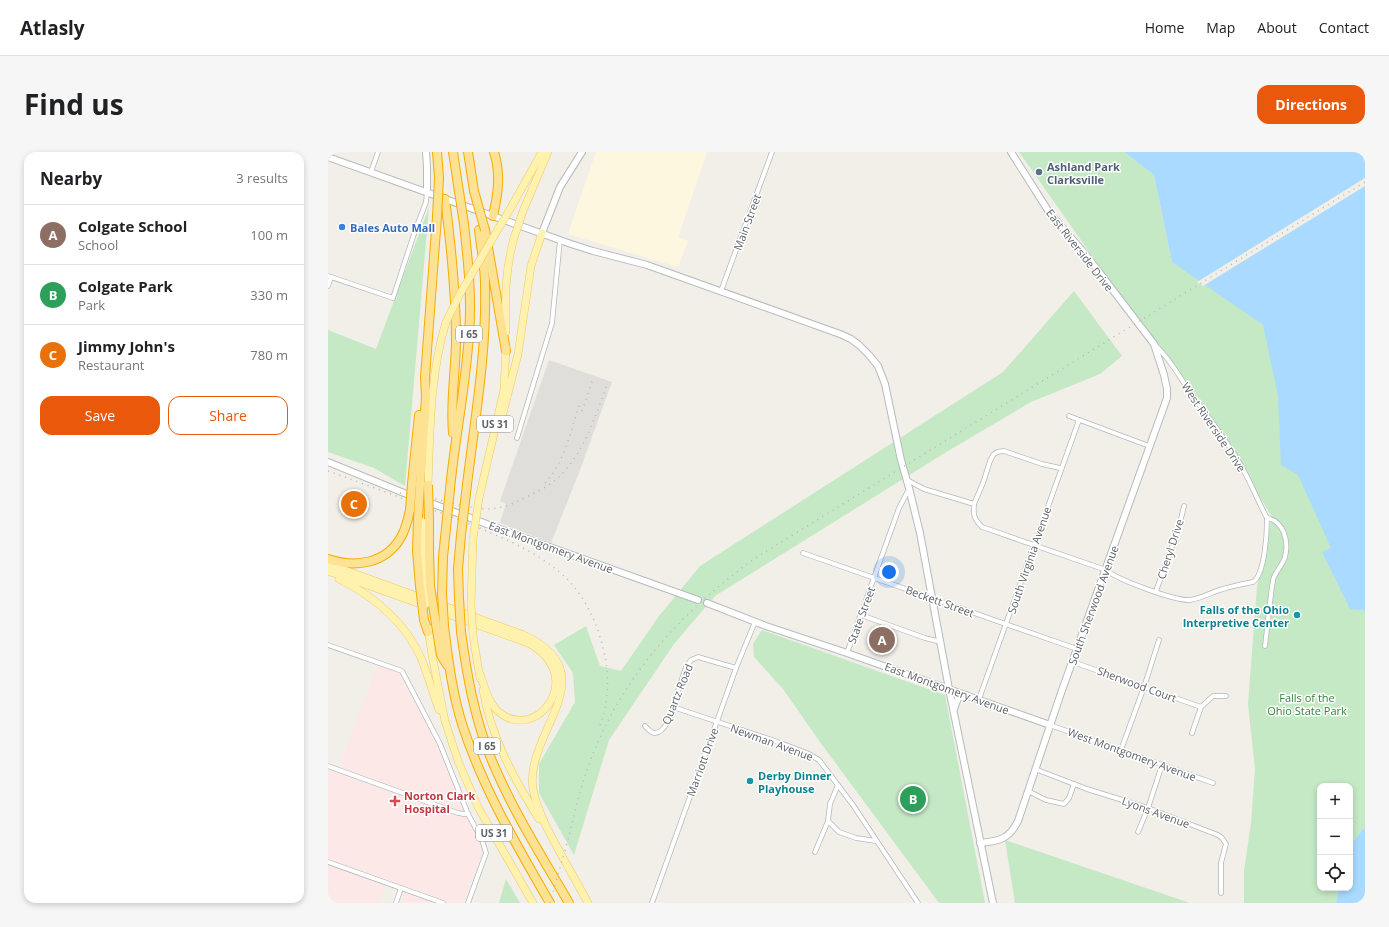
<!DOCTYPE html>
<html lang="en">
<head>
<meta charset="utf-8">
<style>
  body { margin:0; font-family:"Open Sans",sans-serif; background:#f6f6f6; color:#202124 }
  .controls { position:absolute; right:12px; bottom:12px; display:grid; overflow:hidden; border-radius:8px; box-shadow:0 2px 6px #0003 }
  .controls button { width:36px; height:36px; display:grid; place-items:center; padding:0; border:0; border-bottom:1px solid #e0e0e0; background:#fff; color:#202124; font:20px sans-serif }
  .you { position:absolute; left:561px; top:420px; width:14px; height:14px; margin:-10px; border:3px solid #fff; border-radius:50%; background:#1a73e8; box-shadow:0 0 0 6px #1a73e833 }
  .badge { display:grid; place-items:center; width:26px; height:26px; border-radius:50%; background:#ea580c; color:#fff; font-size:13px; font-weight:700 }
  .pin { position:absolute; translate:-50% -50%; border:2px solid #fff; box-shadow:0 1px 4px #0006 }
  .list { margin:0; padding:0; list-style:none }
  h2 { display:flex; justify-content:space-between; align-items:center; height:52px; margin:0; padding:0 16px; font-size:17px }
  h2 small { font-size:13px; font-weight:400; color:#757577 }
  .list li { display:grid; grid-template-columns:26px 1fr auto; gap:12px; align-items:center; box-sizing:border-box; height:60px; padding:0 16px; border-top:1px solid #e0e0e0 }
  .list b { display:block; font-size:15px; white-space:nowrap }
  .list p { margin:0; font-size:13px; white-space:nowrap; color:#757577 }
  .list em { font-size:13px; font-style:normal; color:#757577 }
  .actions { display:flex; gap:8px; padding:12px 16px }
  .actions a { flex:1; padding:9px 0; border:1px solid #ea580c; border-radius:12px; text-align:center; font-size:14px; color:#ea580c }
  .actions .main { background:#ea580c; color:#fff }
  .icon { flex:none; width:22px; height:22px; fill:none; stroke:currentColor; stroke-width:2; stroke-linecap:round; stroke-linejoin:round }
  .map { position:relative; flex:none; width:1037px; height:751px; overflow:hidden; border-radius:12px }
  header { display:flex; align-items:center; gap:24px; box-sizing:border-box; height:56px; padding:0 20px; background:#fff; border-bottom:1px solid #e0e0e0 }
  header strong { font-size:19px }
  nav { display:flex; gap:22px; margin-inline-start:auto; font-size:14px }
  .intro { display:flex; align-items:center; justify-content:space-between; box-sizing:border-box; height:96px; padding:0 24px }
  h1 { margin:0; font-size:28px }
  .button { padding:10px 18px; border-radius:12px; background:#ea580c; color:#fff; font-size:14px; font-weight:700 }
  main { display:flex; gap:24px; padding:0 24px }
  aside { flex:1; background:#fff; border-radius:12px; box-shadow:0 2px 6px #0003 }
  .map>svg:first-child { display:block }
  .commercial { fill:#fef7e0 }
  .industrial { fill:#e0deda }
  .medical { fill:#fce8e6 }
  .green { fill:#c5e8c5 }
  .water { fill:#aadaff }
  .pier { fill:#f1efe8 }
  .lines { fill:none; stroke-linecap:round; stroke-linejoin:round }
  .street-casing { stroke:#b5b8bc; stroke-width:5.5 }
  .secondary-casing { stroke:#b6babf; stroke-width:8 }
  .primary-casing { stroke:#f2c960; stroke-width:8 }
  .highway-casing { stroke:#f9ab00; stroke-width:10 }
  .street { stroke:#fff; stroke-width:4 }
  .secondary { stroke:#fff; stroke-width:6 }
  .primary { stroke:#fff2af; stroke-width:7 }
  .highway { stroke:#fde293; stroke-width:8 }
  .rail { stroke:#b6b7b8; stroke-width:1.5; stroke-dasharray:1 5; stroke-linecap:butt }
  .primary-bridge-casing { stroke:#f2c960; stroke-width:8; stroke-linecap:butt }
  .highway-bridge-casing { stroke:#f9ab00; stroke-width:10; stroke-linecap:butt }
  .primary-bridge { stroke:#fff2af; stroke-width:7 }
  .highway-bridge { stroke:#fde293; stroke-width:8 }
  .service-dot { fill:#5c6f8a; stroke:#fff; stroke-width:1.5 }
  .shop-dot { fill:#3f7fe0; stroke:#fff; stroke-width:1.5 }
  .culture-dot { fill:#0f9aa8; stroke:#fff; stroke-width:1.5 }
  .health-dot { fill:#e0444e; stroke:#fff; stroke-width:1.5 }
  .labels { text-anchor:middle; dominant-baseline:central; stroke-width:3; stroke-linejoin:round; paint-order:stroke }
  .shield { fill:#fff; stroke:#8f9295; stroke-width:1 }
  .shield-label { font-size:10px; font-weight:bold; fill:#5f6368 }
  .service-label { font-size:11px; font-weight:bold; fill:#4e5e75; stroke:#fff; text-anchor:start }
  .street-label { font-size:11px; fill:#5f6368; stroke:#fff }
  .shop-label { font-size:11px; font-weight:bold; fill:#366cbe; stroke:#fff; text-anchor:start }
  .culture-label { font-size:11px; font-weight:bold; fill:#0d838f; stroke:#fff; text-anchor:end }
  .park-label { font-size:11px; fill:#348238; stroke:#fff }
  .health-label { font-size:11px; font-weight:bold; fill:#be3a42; stroke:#fff; text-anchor:start }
</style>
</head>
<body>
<header>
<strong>Atlasly</strong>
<nav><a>Home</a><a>Map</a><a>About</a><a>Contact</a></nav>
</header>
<div class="intro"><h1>Find us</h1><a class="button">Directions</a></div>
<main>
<aside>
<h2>Nearby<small>3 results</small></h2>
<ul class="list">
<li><span class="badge" style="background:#8d6e63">A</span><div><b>Colgate School</b><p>School</p></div><em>100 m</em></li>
<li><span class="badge" style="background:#2e9e5b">B</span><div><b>Colgate Park</b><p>Park</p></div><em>330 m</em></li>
<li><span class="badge" style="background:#e8710a">C</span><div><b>Jimmy John's</b><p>Restaurant</p></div><em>780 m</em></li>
</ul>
<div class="actions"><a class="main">Save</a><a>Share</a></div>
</aside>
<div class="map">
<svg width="1037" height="751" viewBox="0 0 1037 751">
  <rect width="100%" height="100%" fill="#f1efe8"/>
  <polygon class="commercial" points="268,0 379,0 350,86 360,89 350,115 240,82"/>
  <polygon class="industrial" points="221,208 284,230 252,318 223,391 172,371 178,352 172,349"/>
  <polygon class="medical" points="50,514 72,522 110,595 153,694 154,701 136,751 74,751 77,741 57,734 51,751 0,751 0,618 9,621"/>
  <g class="green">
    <polygon points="691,0 796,0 826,23 844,110 951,45 1037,394 1037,455 1035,458 1037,461 1037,675 1022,693 1022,634 992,634 992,736 1011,736 1008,751 916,751 916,719 923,671 927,617 920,552 929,435 944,365 897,287 826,192"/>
    <polygon points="101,55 77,334 46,316 0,300 0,178 48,197"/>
    <polygon points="746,139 794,204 772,222 703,250 620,299 387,444 346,492 281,588 246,703 211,641 211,612 247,550 245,521 226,493 258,474 272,514 293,519 331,464 372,414 675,220"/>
    <polygon points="434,478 617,543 657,751 611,751 492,590 455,537 426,505 425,492"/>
    <polygon points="677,688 862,751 687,751"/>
    <polygon points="178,727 192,751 171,751"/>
  </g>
  <g class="water">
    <polygon points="796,0 1037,0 1037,461 1035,458 1022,457 994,400 1003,396 970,323 953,313 950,244 935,173 844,110 826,23"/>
    <polygon points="1037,675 1037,751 1008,751 1011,736 1022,736 1022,693"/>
  </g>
  <polygon class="pier" points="1037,26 1037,34 875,134 869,130"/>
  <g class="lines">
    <defs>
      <g id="street">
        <polyline points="43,20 50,0"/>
        <polyline points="0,124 65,146 87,79 98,50 99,40"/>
        <polyline points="0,134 3,125"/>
        <polyline points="393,139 444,0"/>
        <path d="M828,194c15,14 24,32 36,49 18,25 38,49 52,76 8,15 15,32 23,47 17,3 22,24 18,39 -2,7 -8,13 -11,20 -1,2 -1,6 -2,9l-7,60"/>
        <polyline points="741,264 821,294"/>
        <polyline points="189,286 224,171 232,88"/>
        <path d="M579,328l17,9 50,15c-1,11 0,15 8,23l124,43c12,10 69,31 84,30 12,-2 22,-8 33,-11 9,-3 20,-5 30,-7 12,-8 14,-49 14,-64"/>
        <polyline points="646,352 655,331 662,309 665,303 669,300 676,299 714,312 732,316"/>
        <polyline points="475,401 749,497"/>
        <polyline points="828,439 851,375 856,354"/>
        <polyline points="533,463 597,486 613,490"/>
        <polyline points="0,493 74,519 112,592 140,662 154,688 158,701 140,751"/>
        <polyline points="519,501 571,356 581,337"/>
        <polyline points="745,510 873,555"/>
        <polyline points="651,547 751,268"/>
        <polyline points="345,555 450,590 479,601 491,608 525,653 590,751"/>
        <polyline points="722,573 885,631"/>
        <path d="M317,574c3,3 6,7 10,7 14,0 20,-35 24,-45 2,-7 5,-14 7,-21l5,-7 7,-3 38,11"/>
        <polyline points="864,581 873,555 885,544 898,544"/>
        <polyline points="793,598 816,535 831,488"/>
        <polyline points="0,614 130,661 136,662 140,662"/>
        <polyline points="707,617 759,637 820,656 890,683 894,686 898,692 893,711 893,741"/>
        <polyline points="700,639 718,648 736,652 741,646 746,632"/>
        <polyline points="500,669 511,680 528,686 548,689"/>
        <polyline points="810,680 820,656 834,613"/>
        <polyline points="487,700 500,669 502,652 510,633"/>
        <polyline points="0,710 115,751"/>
        <polyline points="68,751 73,736"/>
        <polyline points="324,751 408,516 427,470"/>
      </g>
      <g id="secondary">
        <polyline points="98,0 99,15 99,40"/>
        <polyline points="0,5 243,92 265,99 319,113 512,182 523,187 531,193 541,203 550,214 557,232 573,308 581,336 592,381 621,537 665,751"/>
        <polyline points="214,81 232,35 254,0"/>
        <polyline points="0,310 76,341 188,383 370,448"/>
        <polyline points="379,451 438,474 519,501 722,573"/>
        <polyline points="626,557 630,546 638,543"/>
        <path d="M652,691c20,-2 29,-4 38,-22l43,-128 106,-295v-9l-3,-14 -10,-31 -68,-89 -37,-43 -38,-60"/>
      </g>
      <g id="primary">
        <polyline points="185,52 214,0"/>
        <polyline points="195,59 220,0"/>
        <path d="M178,180c-1,-33 -1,-62 8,-94"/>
        <polyline points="173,269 190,202 203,114 214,81"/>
        <path d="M100,333c2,-55 2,-111 18,-163"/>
        <polyline points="151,346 176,238 178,195"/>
        <path d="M0,412l196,71c85,40 0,97 9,154 2,13 8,25 13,37 13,26 28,51 42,77"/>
        <polyline points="0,419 98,454"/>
        <path d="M11,427c34,17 66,43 82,79 7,17 12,35 18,52"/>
        <polyline points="96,434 95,399 97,367"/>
        <polyline points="143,452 145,387"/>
        <path d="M111,459l89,32c63,34 4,106 -33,65 -8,-9 -11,-23 -15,-34"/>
        <polyline points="100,476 104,503 117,569 130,609 150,655 205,751"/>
        <polyline points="145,484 152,526"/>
        <path d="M155,538c8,47 31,89 56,129"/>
      </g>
      <g id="highway">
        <polyline points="109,0 111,26"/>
        <polyline points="125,0 130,33"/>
        <polyline points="140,0 146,39"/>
        <path d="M117,47c6,46 11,92 11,140 0,31 -6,63 -3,94"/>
        <path d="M165,64c5,-22 8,-42 1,-64"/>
        <polyline points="157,78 178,199"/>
        <polyline points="84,332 91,263"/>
        <polyline points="92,333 98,245 97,225 109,65"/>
        <path d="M122,337c5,-52 16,-104 19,-155 3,-37 -1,-74 -5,-110"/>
        <path d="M138,341c8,-69 21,-139 19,-209 0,-18 -4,-36 -6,-54"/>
        <polyline points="90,366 89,399 92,434"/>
        <polyline points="101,367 101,400 102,434"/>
        <path d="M0,407c27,9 58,5 73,-22 5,-8 7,-18 9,-27"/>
        <polyline points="114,441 115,405 118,376"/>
        <polyline points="131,446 130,417 133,383"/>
        <polyline points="96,468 100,480"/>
        <polyline points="108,472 113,503 119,513"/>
        <path d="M116,474c4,32 8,66 18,98 21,65 54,120 88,179"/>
        <path d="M133,480c6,43 13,84 29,124 21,52 51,99 79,147"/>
      </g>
    </defs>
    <use href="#street" class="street-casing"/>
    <use href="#secondary" class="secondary-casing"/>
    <use href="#primary" class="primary-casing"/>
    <use href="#highway" class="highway-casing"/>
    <use href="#street" class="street"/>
    <use href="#secondary" class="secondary"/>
    <use href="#primary" class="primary"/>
    <use href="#highway" class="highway"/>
    <g class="rail">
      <polyline points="254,259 265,227"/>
      <path d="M0,319c47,17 93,34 139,52 34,14 70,28 98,54 19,18 32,45 38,71 7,27 6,55 -4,80"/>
      <path d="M217,331c20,-21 26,-54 35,-80"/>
      <path d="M72,341c29,2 58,14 87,16 14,0 29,-6 41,-13 11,-5 22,-11 31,-19 24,-22 38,-65 49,-95"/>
      <path d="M222,751c6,-22 13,-45 19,-67 7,-29 14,-59 26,-87 32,-79 94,-144 162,-192l608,-375"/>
    </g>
    <defs>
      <g id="primary-bridge">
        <polyline points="186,86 195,59"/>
        <polyline points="118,170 133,140 185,52"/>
        <polyline points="145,387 151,346"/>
        <polyline points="96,434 98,452"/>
        <polyline points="143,452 145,484"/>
      </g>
      <g id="highway-bridge">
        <polyline points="130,33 136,72"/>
        <polyline points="146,39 157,78"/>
        <polyline points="109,65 111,26"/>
        <polyline points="100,333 101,367"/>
        <polyline points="82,358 84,332"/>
        <polyline points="90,366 92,333"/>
        <polyline points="118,376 122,337"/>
        <polyline points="133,383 138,341"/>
        <polyline points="92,434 96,468"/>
        <polyline points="102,434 108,472"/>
        <polyline points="114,441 116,474"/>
        <polyline points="131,446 133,480"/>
      </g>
    </defs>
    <use href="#primary-bridge" class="primary-bridge-casing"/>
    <use href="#highway-bridge" class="highway-bridge-casing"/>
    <use href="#primary-bridge" class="primary-bridge"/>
    <use href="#highway-bridge" class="highway-bridge"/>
  </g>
  <circle class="service-dot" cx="711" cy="20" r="4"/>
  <circle class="shop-dot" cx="14" cy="75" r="4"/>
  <g class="culture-dot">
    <circle cx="969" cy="463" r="4"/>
    <circle cx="422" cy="629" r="4"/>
  </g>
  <path class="health-dot" d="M65 643h4v4h4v4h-4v4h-4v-4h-4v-4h4z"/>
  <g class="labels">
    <g class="shield">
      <rect x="128" y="174" width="26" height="16" rx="3"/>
      <rect x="149" y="264" width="36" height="16" rx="3"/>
      <rect x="146" y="586" width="26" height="16" rx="3"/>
      <rect x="148" y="673" width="36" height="16" rx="3"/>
    </g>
    <g class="shield-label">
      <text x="141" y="182">I 65</text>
      <text x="167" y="272">US 31</text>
      <text x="159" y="594">I 65</text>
      <text x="166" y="681">US 31</text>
    </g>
    <g class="service-label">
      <text x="719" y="14">Ashland Park<tspan x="719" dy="13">Clarksville</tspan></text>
    </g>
    <g class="street-label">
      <text transform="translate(419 70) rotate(-70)">Main Street</text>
      <text transform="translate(752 98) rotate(52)">East Riverside Drive</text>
      <text transform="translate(886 275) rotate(56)">West Riverside Drive</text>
      <text transform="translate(223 395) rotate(20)">East Montgomery Avenue</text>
      <text transform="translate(842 397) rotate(-72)">Cheryl Drive</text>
      <text transform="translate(701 408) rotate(-71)">South Virginia Avenue</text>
      <text transform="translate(612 449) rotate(20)">Beckett Street</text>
      <text transform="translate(765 453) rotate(-70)">South Sherwood Avenue</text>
      <text transform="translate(533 463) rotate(-70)">State Street</text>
      <text transform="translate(809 532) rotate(20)">Sherwood Court</text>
      <text transform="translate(619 536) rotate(20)">East Montgomery Avenue</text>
      <text transform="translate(349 542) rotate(-68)">Quartz Road</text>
      <text transform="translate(444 590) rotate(20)">Newman Avenue</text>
      <text transform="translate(804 602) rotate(20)">West Montgomery Avenue</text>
      <text transform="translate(374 610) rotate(-70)">Marriott Drive</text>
      <text transform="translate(828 660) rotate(20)">Lyons Avenue</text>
    </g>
    <g class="shop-label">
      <text x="22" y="75">Bales Auto Mall</text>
    </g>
    <g class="culture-label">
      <text x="961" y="457">Falls of the Ohio<tspan x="961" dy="13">Interpretive Center</tspan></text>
      <text x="430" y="623" text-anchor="start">Derby Dinner<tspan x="430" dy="13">Playhouse</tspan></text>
    </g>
    <g class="park-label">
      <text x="979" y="545">Falls of the<tspan x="979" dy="13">Ohio State Park</tspan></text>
    </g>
    <g class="health-label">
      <text x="76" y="643">Norton Clark<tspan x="76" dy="13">Hospital</tspan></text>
    </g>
  </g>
</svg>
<div class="controls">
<button>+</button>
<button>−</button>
<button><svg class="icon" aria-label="locate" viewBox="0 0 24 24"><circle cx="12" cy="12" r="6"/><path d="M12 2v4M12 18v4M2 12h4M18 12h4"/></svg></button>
</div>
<div class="you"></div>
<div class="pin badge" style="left:554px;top:488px;background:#8d6e63">A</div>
<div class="pin badge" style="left:585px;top:647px;background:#2e9e5b">B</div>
<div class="pin badge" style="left:26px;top:352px;background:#e8710a">C</div>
</div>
</main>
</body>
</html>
